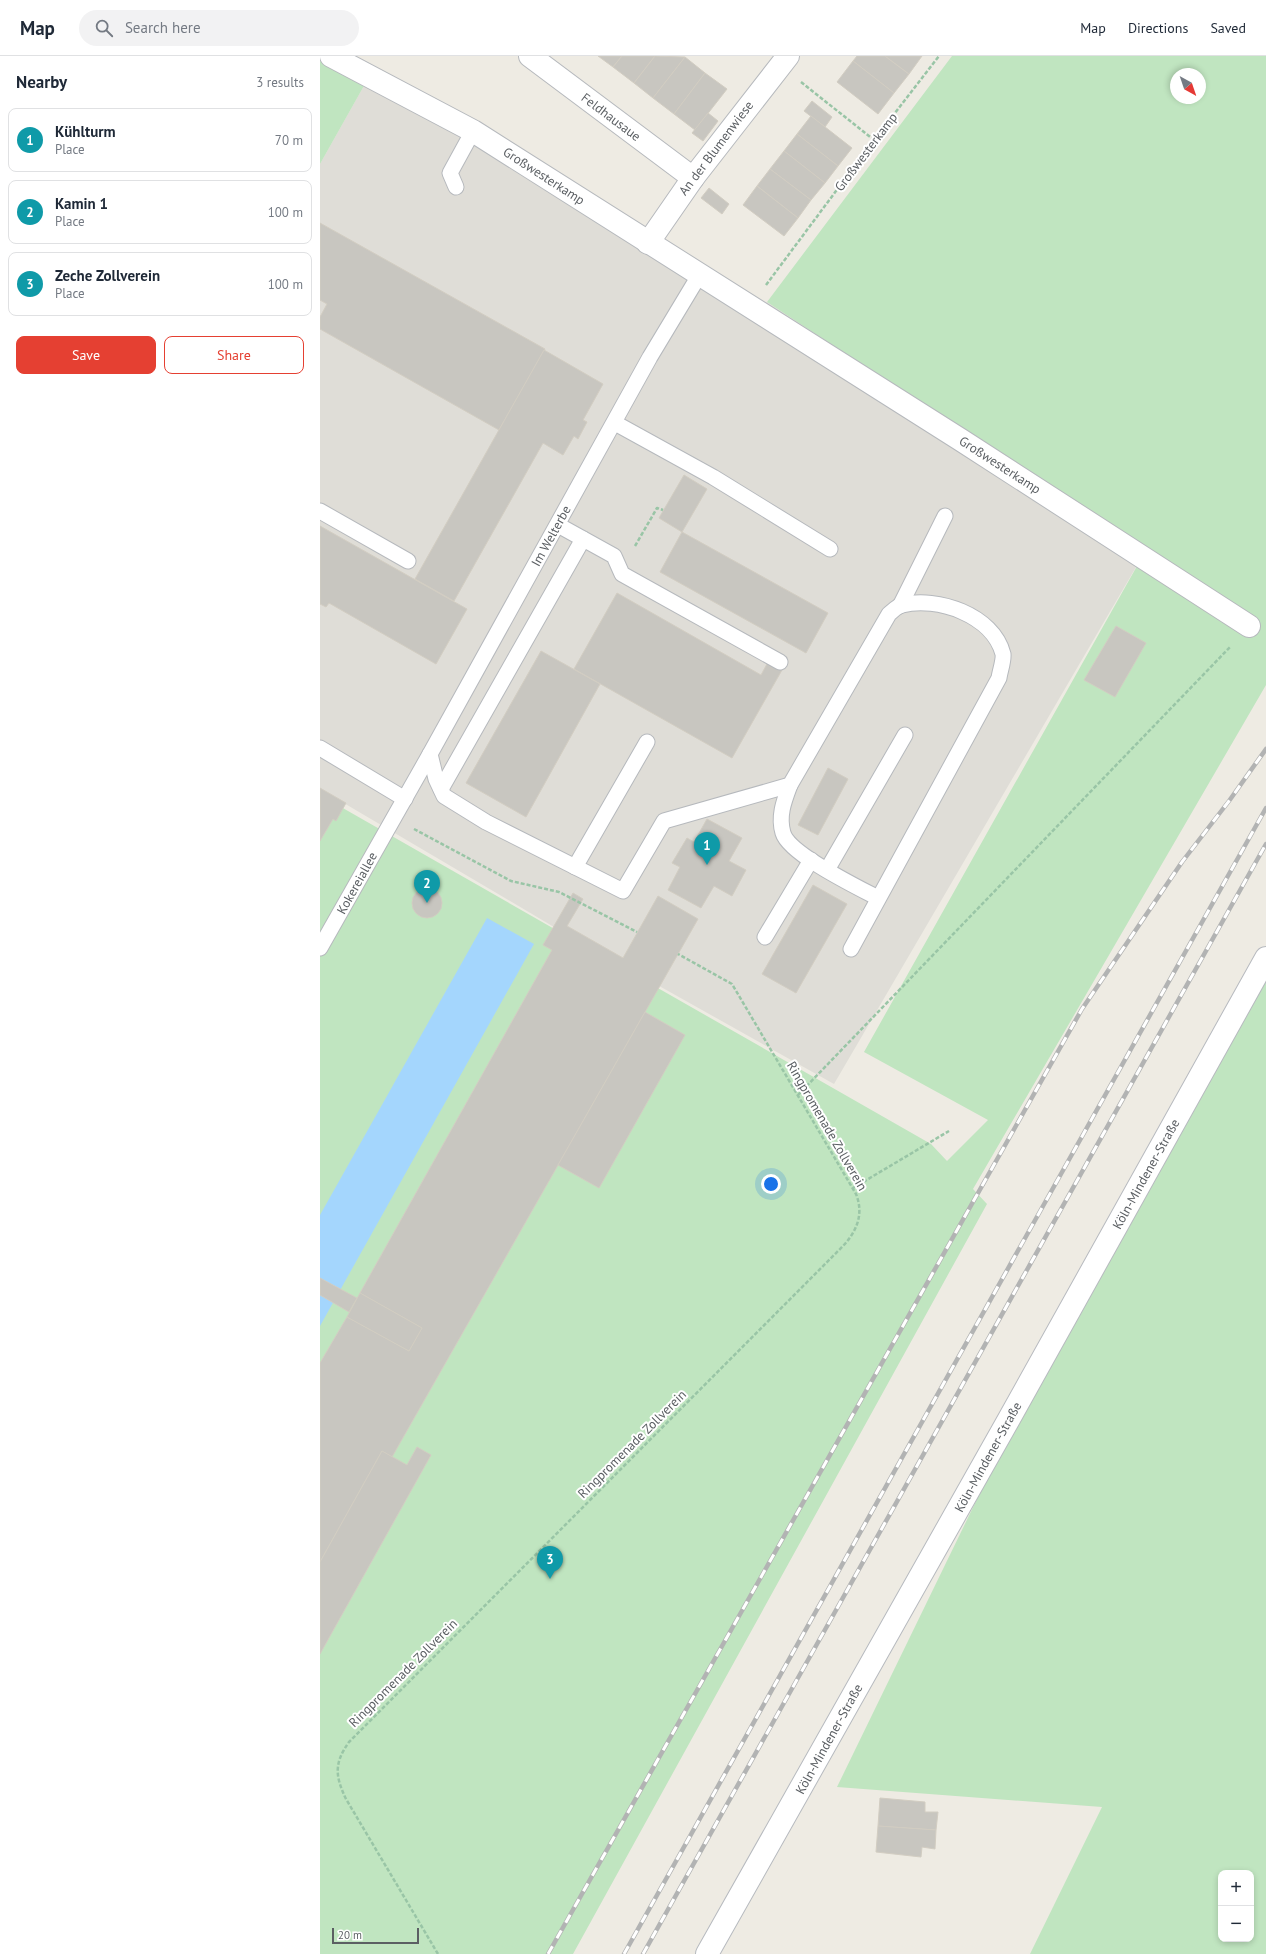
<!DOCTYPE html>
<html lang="en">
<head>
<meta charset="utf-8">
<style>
  body { margin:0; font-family:"PT Sans",sans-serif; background:#f2f2f3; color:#1f2937 }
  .controls { position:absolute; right:12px; bottom:12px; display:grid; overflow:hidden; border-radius:8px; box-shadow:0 2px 6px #0003 }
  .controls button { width:36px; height:36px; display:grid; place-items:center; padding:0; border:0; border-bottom:1px solid #e0e1e3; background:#fff; color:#1f2937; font:20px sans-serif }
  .compass { position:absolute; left:850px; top:12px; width:36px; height:36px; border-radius:50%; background:#fff; box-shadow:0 2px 6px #0003; rotate:140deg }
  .scale { position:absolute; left:12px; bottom:10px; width:87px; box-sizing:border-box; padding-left:4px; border:2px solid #5b5f63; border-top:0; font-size:11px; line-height:14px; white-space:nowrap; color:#5b5f63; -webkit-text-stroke:3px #fff; paint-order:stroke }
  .you { position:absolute; left:451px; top:1128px; width:14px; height:14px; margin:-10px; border:3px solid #fff; border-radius:50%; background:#1a73e8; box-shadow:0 0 0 6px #1a73e833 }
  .badge { display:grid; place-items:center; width:26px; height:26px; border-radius:50%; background:#e54032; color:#fff; font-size:13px; font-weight:700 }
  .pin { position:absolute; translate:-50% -33px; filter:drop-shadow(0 1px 2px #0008) }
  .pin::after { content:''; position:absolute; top:21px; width:14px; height:12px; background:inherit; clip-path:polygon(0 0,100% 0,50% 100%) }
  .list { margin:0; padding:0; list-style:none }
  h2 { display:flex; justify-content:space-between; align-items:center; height:52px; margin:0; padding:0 16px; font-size:17px }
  h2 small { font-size:13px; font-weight:400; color:#747a83 }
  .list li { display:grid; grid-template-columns:26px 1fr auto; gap:12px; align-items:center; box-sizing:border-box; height:64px; margin:0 8px 8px; padding:0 8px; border:1px solid #e0e1e3; border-radius:8px }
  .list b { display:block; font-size:15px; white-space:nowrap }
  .list p { margin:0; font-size:13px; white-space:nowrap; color:#747a83 }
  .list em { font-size:13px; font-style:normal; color:#747a83 }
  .actions { display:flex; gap:8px; padding:12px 16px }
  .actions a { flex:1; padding:9px 0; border:1px solid #e54032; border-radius:8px; text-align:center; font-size:14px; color:#e54032 }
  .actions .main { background:#e54032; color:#fff }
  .icon { flex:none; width:22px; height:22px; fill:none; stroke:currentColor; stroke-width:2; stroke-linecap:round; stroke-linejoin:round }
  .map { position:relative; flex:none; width:946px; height:1898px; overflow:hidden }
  header { display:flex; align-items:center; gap:24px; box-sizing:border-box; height:56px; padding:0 20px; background:#fff; border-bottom:1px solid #e0e1e3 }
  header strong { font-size:19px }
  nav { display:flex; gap:22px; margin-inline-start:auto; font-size:14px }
  .search { width:280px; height:36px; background:#f2f2f3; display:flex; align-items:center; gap:10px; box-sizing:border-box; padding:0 14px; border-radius:22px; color:#747a83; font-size:15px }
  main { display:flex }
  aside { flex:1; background:#fff }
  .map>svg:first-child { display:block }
  .industrial { fill:#dfddd7 }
  .green { fill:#c0e5c0; fill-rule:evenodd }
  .water { fill:#a4d6fd }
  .building { fill:#c8c6c0; stroke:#d2cdc2 }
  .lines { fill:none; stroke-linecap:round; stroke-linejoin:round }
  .lane-casing { stroke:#b6b9bd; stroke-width:17 }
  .street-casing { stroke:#b6b9bd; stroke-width:24 }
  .secondary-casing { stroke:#b7babf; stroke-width:24 }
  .path { stroke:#99c5a6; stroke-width:2.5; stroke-dasharray:4 2; stroke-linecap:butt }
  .lane { stroke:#fff; stroke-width:15 }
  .street { stroke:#fff; stroke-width:22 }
  .secondary { stroke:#fff; stroke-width:22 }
  .rail-casing { stroke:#b2b3b3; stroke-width:4.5 }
  .rail { stroke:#fff; stroke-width:3; stroke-dasharray:9; stroke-linecap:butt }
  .labels { text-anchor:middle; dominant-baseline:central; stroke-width:4; stroke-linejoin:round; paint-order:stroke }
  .street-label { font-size:13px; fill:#5b5f63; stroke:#fff }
</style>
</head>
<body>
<header>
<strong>Map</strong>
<div class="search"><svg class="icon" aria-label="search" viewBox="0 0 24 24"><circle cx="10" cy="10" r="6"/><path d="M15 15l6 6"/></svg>Search here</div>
<nav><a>Map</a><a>Directions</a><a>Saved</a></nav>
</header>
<main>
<aside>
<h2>Nearby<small>3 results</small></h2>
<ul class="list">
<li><span class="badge" style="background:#0f9aa8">1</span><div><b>Kühlturm</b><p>Place</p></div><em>70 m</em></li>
<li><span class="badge" style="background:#0f9aa8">2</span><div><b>Kamin 1</b><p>Place</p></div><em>100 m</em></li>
<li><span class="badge" style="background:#0f9aa8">3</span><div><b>Zeche Zollverein</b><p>Place</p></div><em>100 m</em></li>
</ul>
<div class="actions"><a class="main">Save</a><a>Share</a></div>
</aside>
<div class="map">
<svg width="946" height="1898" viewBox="0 0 946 1898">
  <rect width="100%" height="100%" fill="#eeebe3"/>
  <polygon class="industrial" points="45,28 140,79 432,265 447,246 556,318 645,373 826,494 514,1028 234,871 0,733 0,108"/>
  <g class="green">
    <path d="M632,0h314v629l-293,504 14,15 -414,750h-253v-1159l611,349 16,17 41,-41 -124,-68 282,-502 -181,-121 -89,-55 -109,-72zM856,18h24v24h-24z"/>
    <polygon points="0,5 45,28 0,108"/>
    <path d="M946,912v986h-236l72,-147 -265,-20 178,-366zM901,1817h30v66h-30z"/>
  </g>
  <polygon class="water" points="167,862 214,888 0,1270 0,1159"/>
  <g class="building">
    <polygon points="278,0 302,0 293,11"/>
    <polygon points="302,0 335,0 314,27 293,11"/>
    <polygon points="335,0 365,1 333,42 314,27"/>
    <polygon points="537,0 565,0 589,18 574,37 533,5"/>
    <polygon points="565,0 602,0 589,18"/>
    <polygon points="365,1 385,17 354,58 333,42"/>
    <polygon points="533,5 574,37 558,58 517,26"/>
    <polygon points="385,17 407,33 375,74 354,58"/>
    <polygon points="492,45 512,61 505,71 484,55"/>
    <polygon points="388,57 398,65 383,85 372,77"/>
    <polygon points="491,60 532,92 518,110 477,78"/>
    <polygon points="477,78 518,110 505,127 464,95"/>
    <polygon points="464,95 505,127 491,144 450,113"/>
    <polygon points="450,113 491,144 478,162 437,130"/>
    <polygon points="437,130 478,162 464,180 423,149"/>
    <polygon points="389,132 409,148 402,158 381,142"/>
    <polygon points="0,167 225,293 179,374 0,273 0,261 7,248 0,244"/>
    <polygon points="224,294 283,328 263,364 267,366 258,383 254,380 243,399 223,387 134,545 95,523"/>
    <polygon points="364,419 387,433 362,476 339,462"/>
    <polygon points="0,470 147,553 116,608 9,547 6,551 0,548"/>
    <polygon points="362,476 508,557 486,597 340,516"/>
    <polygon points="297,537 441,619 448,606 462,614 412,702 254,613"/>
    <polygon points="796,570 826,587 795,641 764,624"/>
    <polygon points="221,595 280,628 206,761 146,727"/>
    <polygon points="508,712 528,723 498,779 478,769"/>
    <polygon points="0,732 26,747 16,765 13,763 0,785"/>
    <polygon points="387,763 422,782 409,805 426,814 412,840 394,830 381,852 348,834 360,811 352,807 367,782 374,786"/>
    <polygon points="493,829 527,848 476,937 442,918"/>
    <circle cx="107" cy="847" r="15"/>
    <polygon points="253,837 263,843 247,870 303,902 338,840 378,863 72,1401 62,1395 0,1506 0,1307 27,1261 89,1295 102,1272 40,1237 232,894 223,889"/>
    <polygon points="325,956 365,979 279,1132 238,1109"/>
    <polygon points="0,1222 37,1242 29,1256 0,1239"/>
    <polygon points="40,1237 102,1272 89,1295 27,1261"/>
    <polygon points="97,1391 111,1399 0,1598 0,1506 62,1395 87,1409"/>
    <polygon points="560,1742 605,1746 605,1756 618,1756 616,1774 558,1770"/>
    <polygon points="558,1770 616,1774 615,1793 602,1791 601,1801 556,1796"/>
  </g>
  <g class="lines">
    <defs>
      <g id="lane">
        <polyline points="136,131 130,117 153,75"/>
        <polyline points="295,367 393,421 510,493"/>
        <polyline points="0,455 88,505"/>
        <polyline points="238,469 294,500 302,518 460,606"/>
        <polyline points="580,550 625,460"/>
        <polyline points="0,692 85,743"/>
        <path d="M110,698l6,25 8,17 42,26 137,69 41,-70 126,-36 99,-171c4,-3 8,-8 13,-9 35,-9 91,10 101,49 1,6 -3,17 -4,24l-148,271"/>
        <path d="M470,729c-6,16 -12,31 -7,48 6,21 74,54 95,65"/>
        <polyline points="121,733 263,483"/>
        <polyline points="255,811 327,686"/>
        <polyline points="507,814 585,679"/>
        <polyline points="445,881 491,804"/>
        <polyline points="0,892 110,698 330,301 380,218"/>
      </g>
      <g id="street">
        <polyline points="11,0 153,75 641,384 929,570"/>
        <polyline points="210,0 373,122"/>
        <polyline points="328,187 373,122 468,0"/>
      </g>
      <polyline id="secondary" points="387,1898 689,1363 946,902"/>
    </defs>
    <use href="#lane" class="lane-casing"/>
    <use href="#street" class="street-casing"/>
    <use href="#secondary" class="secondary-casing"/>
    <g class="path">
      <polyline points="481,26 554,84"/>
      <polyline points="446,229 554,84 619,0"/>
      <polyline points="315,490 337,452 343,454"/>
      <polyline points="94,773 191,825 239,836 317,876"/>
      <polyline points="478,1039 911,590"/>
      <polyline points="533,1132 629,1075"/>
      <path d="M118,1898l-92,-155c-11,-23 -12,-36 3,-57l494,-496c14,-15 21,-32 13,-52l-124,-210 -54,-30"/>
    </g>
    <use href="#lane" class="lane"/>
    <use href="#street" class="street"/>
    <use href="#secondary" class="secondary"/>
    <defs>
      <g id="rail">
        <polyline points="228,1898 762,953 862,806 909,745 946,693"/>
        <polyline points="304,1898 946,752"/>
        <polyline points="323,1898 946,788"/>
      </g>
    </defs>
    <use href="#rail" class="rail-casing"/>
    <use href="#rail" class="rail"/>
  </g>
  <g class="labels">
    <g class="street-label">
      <text transform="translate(291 61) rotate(37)">Feldhausaue</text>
      <text transform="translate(396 92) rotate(-53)">An der Blumenwiese</text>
      <text transform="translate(546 96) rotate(-53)">Großwesterkamp</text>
      <text transform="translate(224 120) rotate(33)">Großwesterkamp</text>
      <text transform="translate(680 409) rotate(33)">Großwesterkamp</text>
      <text transform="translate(231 480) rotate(-61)">Im Welterbe</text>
      <text transform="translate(37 827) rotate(-61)">Kokereiallee</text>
      <text transform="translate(507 1070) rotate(60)">Ringpromenade Zollverein</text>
      <text transform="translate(826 1118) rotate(-61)">Köln-Mindener-Straße</text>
      <text transform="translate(312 1388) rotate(-45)">Ringpromenade Zollverein</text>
      <text transform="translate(668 1401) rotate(-61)">Köln-Mindener-Straße</text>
      <text transform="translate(83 1617) rotate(-45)">Ringpromenade Zollverein</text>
      <text transform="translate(509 1683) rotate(-61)">Köln-Mindener-Straße</text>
    </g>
  </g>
</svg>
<div class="controls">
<button>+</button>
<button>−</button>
</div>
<svg class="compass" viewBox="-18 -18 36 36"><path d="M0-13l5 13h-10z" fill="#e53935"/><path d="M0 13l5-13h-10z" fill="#747a83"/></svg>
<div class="scale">20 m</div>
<div class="you"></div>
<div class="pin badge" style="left:387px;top:809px;background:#0f9aa8">1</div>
<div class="pin badge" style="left:107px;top:847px;background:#0f9aa8">2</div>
<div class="pin badge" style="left:230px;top:1523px;background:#0f9aa8">3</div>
</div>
</main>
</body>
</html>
